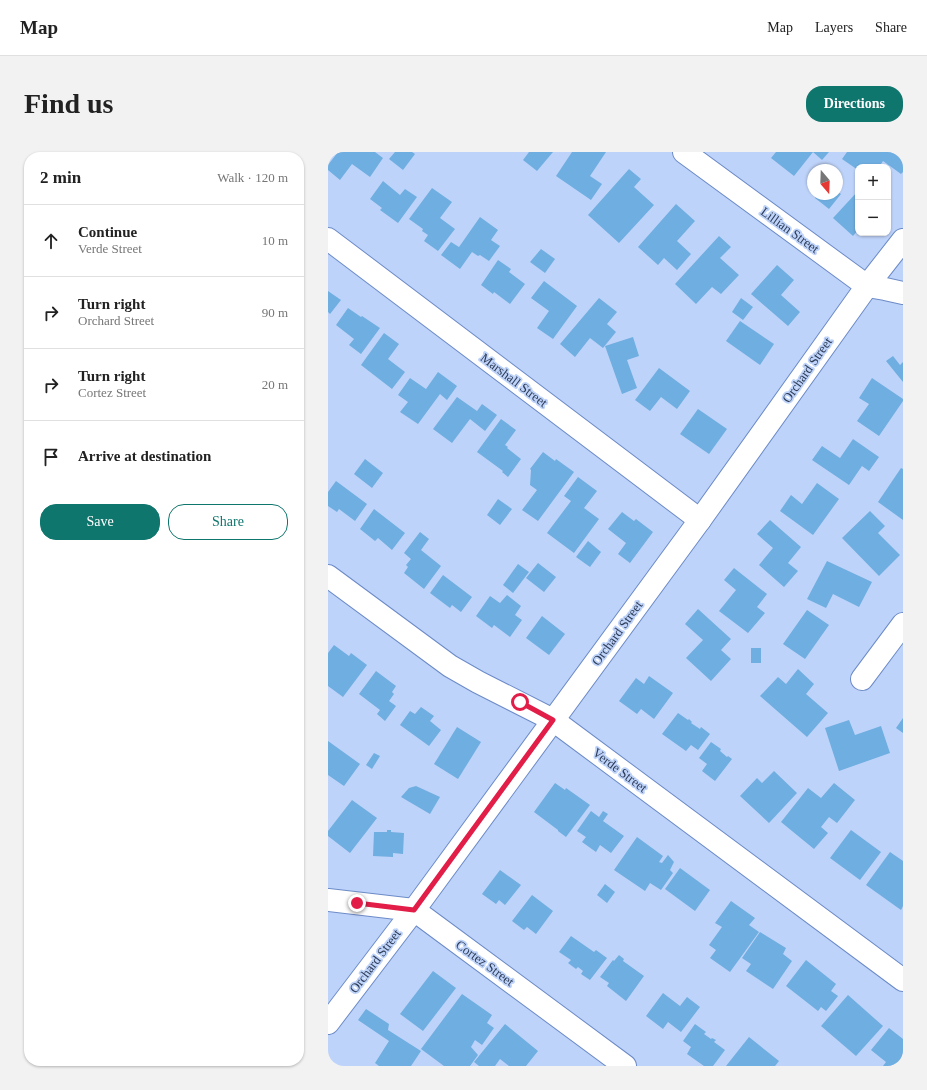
<!DOCTYPE html>
<html lang="en">
<head>
<meta charset="utf-8">
<style>
  body { margin:0; font-family:"Times New Roman",serif; background:#f2f2f2; color:#222 }
  .controls { position:absolute; right:12px; top:12px; display:grid; overflow:hidden; border-radius:8px; box-shadow:0 1px 3px #0004 }
  .controls button { width:36px; height:36px; display:grid; place-items:center; padding:0; border:0; border-bottom:1px solid #e0e0e0; background:#fff; color:#222; font:20px sans-serif }
  .compass { position:absolute; left:479px; top:12px; width:36px; height:36px; border-radius:50%; background:#fff; box-shadow:0 1px 3px #0004; rotate:161deg }
  .stop { position:absolute; width:12px; height:12px; margin:-9px; border:3px solid #e11d48; border-radius:50%; background:#fff }
  .stop.end { background:#e11d48; border-color:#fff; box-shadow:0 1px 4px #0008 }
  .list { margin:0; padding:0; list-style:none }
  h2 { display:flex; justify-content:space-between; align-items:center; height:52px; margin:0; padding:0 16px; font-size:17px }
  h2 small { font-size:13px; font-weight:400; color:#767676 }
  .list li { display:grid; grid-template-columns:26px 1fr auto; gap:12px; align-items:center; box-sizing:border-box; height:72px; padding:0 16px; border-top:1px solid #e0e0e0 }
  .list b { display:block; font-size:15px; white-space:nowrap }
  .list p { margin:0; font-size:13px; white-space:nowrap; color:#767676 }
  .list em { font-size:13px; font-style:normal; color:#767676 }
  .actions { display:flex; gap:8px; padding:12px 16px }
  .actions a { flex:1; padding:9px 0; border:1px solid #0f766e; border-radius:16px; text-align:center; font-size:14px; color:#0f766e }
  .actions .main { background:#0f766e; color:#fff }
  .icon { flex:none; width:22px; height:22px; fill:none; stroke:currentColor; stroke-width:2; stroke-linecap:round; stroke-linejoin:round }
  .map { position:relative; flex:none; width:575px; height:914px; overflow:hidden; border-radius:16px }
  header { display:flex; align-items:center; gap:24px; box-sizing:border-box; height:56px; padding:0 20px; background:#fff; border-bottom:1px solid #e0e0e0 }
  header strong { font-size:19px }
  nav { display:flex; gap:22px; margin-inline-start:auto; font-size:14px }
  .intro { display:flex; align-items:center; justify-content:space-between; box-sizing:border-box; height:96px; padding:0 24px }
  h1 { margin:0; font-size:28px }
  .button { padding:10px 18px; border-radius:16px; background:#0f766e; color:#fff; font-size:14px; font-weight:700 }
  main { display:flex; gap:24px; padding:0 24px }
  aside { flex:1; background:#fff; border-radius:16px; box-shadow:0 1px 3px #0004 }
  .map>svg:first-child { display:block }
  .building { fill:#6faee0 }
  .lines { fill:none; stroke-linecap:round; stroke-linejoin:round }
  .minor-casing { stroke:#6c8bc7; stroke-width:24 }
  .minor { stroke:#fff; stroke-width:22 }
  .route { stroke:#e11d48; stroke-width:5 }
  .labels { text-anchor:middle; dominant-baseline:central; stroke-width:3.5; stroke-linejoin:round; paint-order:stroke }
  .street-label { font-size:13px; fill:#2d3b55; stroke:#bed3fa }
</style>
</head>
<body>
<header>
<strong>Map</strong>
<nav><a>Map</a><a>Layers</a><a>Share</a></nav>
</header>
<div class="intro"><h1>Find us</h1><a class="button">Directions</a></div>
<main>
<aside>
<h2>2 min<small>Walk · 120 m</small></h2>
<ul class="list">
<li><svg class="icon" aria-label="ahead" viewBox="0 0 24 24"><path d="M12 20V5M6 11l6-6 6 6"/></svg><div><b>Continue</b><p>Verde Street</p></div><em>10 m</em></li>
<li><svg class="icon" aria-label="right" viewBox="0 0 24 24"><path d="M7 20v-9h11M14 6l5 5-5 5"/></svg><div><b>Turn right</b><p>Orchard Street</p></div><em>90 m</em></li>
<li><svg class="icon" aria-label="right" viewBox="0 0 24 24"><path d="M7 20v-9h11M14 6l5 5-5 5"/></svg><div><b>Turn right</b><p>Cortez Street</p></div><em>20 m</em></li>
<li><svg class="icon" aria-label="arrive" viewBox="0 0 24 24"><path d="M6 21V4h12l-3 4 3 4H6"/></svg><div><b>Arrive at destination</b></div></li>
</ul>
<div class="actions"><a class="main">Save</a><a>Share</a></div>
</aside>
<div class="map">
<svg width="575" height="914" viewBox="0 0 575 914">
  <rect width="100%" height="100%" fill="#bed3fa"/>
  <g class="building">
    <polygon points="10,0 47,0 55,6 42,25 24,12 12,28 0,18 0,13"/>
    <polygon points="67,0 84,0 87,2 75,18 61,7"/>
    <polygon points="201,0 225,0 209,19 195,8"/>
    <polygon points="244,0 278,0 262,24 274,32 263,48 228,24"/>
    <polygon points="448,0 501,0 494,8 485,0 466,24 443,6"/>
    <polygon points="519,0 575,0 575,20 573,22 555,9 551,15 530,15 530,18 514,7"/>
    <polygon points="301,17 313,27 306,35 326,53 291,91 260,63"/>
    <polygon points="55,29 72,43 77,37 89,45 70,71 52,58 54,56 42,47"/>
    <polygon points="104,36 124,50 112,66 127,77 110,99 96,89 100,83 94,79 95,77 81,67"/>
    <polygon points="509,39 513,42 501,57 487,46 490,42 509,42"/>
    <polygon points="530,39 530,78 525,84 505,66"/>
    <polygon points="348,52 367,69 349,89 363,102 349,118 336,106 330,113 310,95"/>
    <polygon points="152,65 170,78 163,88 172,94 161,109 152,103 150,104 144,100 132,117 113,103 123,90 131,95"/>
    <polygon points="391,84 403,95 392,106 411,123 393,142 384,135 368,152 347,132"/>
    <polygon points="213,97 227,107 217,121 202,110"/>
    <polygon points="170,108 183,117 181,120 197,132 182,152 166,140 165,142 153,133"/>
    <polygon points="449,113 466,128 453,143 472,160 460,174 423,142"/>
    <polygon points="216,129 249,154 225,187 209,176 221,159 203,146"/>
    <polygon points="0,139 13,148 2,162 0,160"/>
    <polygon points="271,146 289,160 279,172 288,180 275,196 262,186 247,205 232,192"/>
    <polygon points="413,146 425,155 415,168 404,160"/>
    <polygon points="20,156 33,165 34,164 52,176 33,202 21,193 26,187 8,173"/>
    <polygon points="412,169 446,192 432,213 398,189"/>
    <polygon points="56,181 71,192 60,207 77,220 64,237 33,213"/>
    <polygon points="305,185 311,204 299,208 309,236 294,242 277,194"/>
    <polygon points="565,204 572,213 575,210 575,230 558,209"/>
    <polygon points="331,216 362,239 349,257 333,245 322,259 307,248"/>
    <polygon points="110,220 129,234 119,248 112,242 90,272 72,260 80,250 70,243 82,226 98,237"/>
    <polygon points="544,226 575,247 575,249 551,284 529,269 541,252 531,246"/>
    <polygon points="129,245 149,259 154,252 169,263 157,279 142,267 124,291 105,277"/>
    <polygon points="370,257 399,277 381,302 352,282"/>
    <polygon points="173,267 188,278 177,293 180,295 179,296 193,307 180,325 174,320 175,319 149,300"/>
    <polygon points="525,287 551,305 541,319 534,314 521,333 484,308 494,294 512,306"/>
    <polygon points="215,300 227,309 228,307 246,320 210,369 194,358 209,338 202,333 203,318 202,317"/>
    <polygon points="37,307 55,321 44,336 26,322"/>
    <polygon points="573,316 575,317 575,368 550,350"/>
    <polygon points="250,325 269,339 256,356 271,367 246,401 219,381 243,349 236,344"/>
    <polygon points="8,329 39,352 27,369 11,357 9,360 0,354 0,340"/>
    <polygon points="489,331 511,347 485,383 452,359 463,343 474,352"/>
    <polygon points="170,347 184,357 172,373 159,363"/>
    <polygon points="46,357 77,381 64,398 50,386 47,389 32,377"/>
    <polygon points="542,359 557,374 550,381 572,403 551,424 514,386"/>
    <polygon points="294,360 306,369 308,367 325,380 302,411 290,402 298,391 280,377"/>
    <polygon points="442,368 473,395 460,411 470,419 456,435 431,413 445,396 429,382"/>
    <polygon points="92,380 101,387 93,398 113,414 96,437 76,421 80,415 78,413 83,407 76,401"/>
    <polygon points="260,389 273,400 262,415 248,405"/>
    <polygon points="499,409 544,430 531,455 505,442 498,456 479,447"/>
    <polygon points="210,411 228,425 216,440 198,426"/>
    <polygon points="190,412 201,420 185,441 175,433"/>
    <polygon points="406,416 439,442 429,455 437,461 420,481 391,459 408,438 396,428"/>
    <polygon points="115,423 144,445 133,460 124,453 122,456 102,441"/>
    <polygon points="179,443 193,454 187,463 194,468 182,485 166,473 164,476 148,464 162,444 172,451"/>
    <polygon points="370,457 403,487 393,498 403,507 383,529 358,506 375,488 357,472"/>
    <polygon points="479,458 501,473 477,507 455,492"/>
    <polygon points="214,464 237,482 221,503 198,486"/>
    <polygon points="6,493 21,504 23,501 39,513 15,545 0,534 0,501"/>
    <rect x="423" y="496" width="10" height="15"/>
    <polygon points="470,517 486,532 478,542 500,561 479,585 432,544 450,525 458,532"/>
    <polygon points="48,519 68,534 64,540 66,542 61,549 68,554 57,569 49,562 52,558 31,542"/>
    <polygon points="321,524 345,541 326,567 313,557 309,562 291,549 308,526 316,532"/>
    <polygon points="93,555 106,564 102,569 113,578 101,594 72,573 82,559 87,562"/>
    <polygon points="350,561 360,568 361,567 364,570 363,571 372,577 373,575 382,582 370,598 363,593 358,599 334,582"/>
    <polygon points="575,566 575,581 568,576"/>
    <polygon points="521,568 527,583 553,574 562,601 511,619 497,576"/>
    <polygon points="129,575 153,590 130,627 106,612"/>
    <polygon points="0,589 32,612 16,634 0,623"/>
    <polygon points="383,590 393,597 392,599 399,605 400,604 404,607 387,629 374,619 379,612 371,606"/>
    <polygon points="46,601 52,604 44,617 38,613"/>
    <polygon points="446,619 469,641 441,671 412,644 429,626 434,631"/>
    <polygon points="227,631 237,638 238,636 262,653 238,685 230,679 230,678 206,660"/>
    <polygon points="506,631 527,648 509,671 501,665 493,675 500,681 486,697 453,670 480,636 493,646"/>
    <polygon points="88,634 112,645 102,662 73,645 81,636"/>
    <polygon points="24,648 49,666 22,701 0,684 0,679"/>
    <polygon points="263,659 271,665 275,659 280,662 275,669 296,684 283,701 272,693 268,700 254,690 258,685 249,679"/>
    <polygon points="59,678 63,678 63,680 76,681 75,702 65,701 65,705 45,704 46,680 59,680"/>
    <polygon points="523,678 553,700 532,728 502,706"/>
    <polygon points="309,685 335,704 331,710 334,711 340,703 346,710 342,718 345,721 333,738 322,731 317,739 286,718"/>
    <polygon points="562,700 575,709 575,754 573,758 538,733"/>
    <polygon points="352,716 382,738 367,759 337,737"/>
    <polygon points="172,718 193,733 177,753 171,748 168,752 154,742"/>
    <polygon points="277,732 287,740 279,751 269,743"/>
    <polygon points="204,743 225,759 208,782 199,775 196,778 184,769"/>
    <polygon points="403,749 427,766 421,773 431,780 402,820 382,806 388,798 381,793 394,775 387,771"/>
    <polygon points="432,780 458,796 455,802 464,809 445,837 418,819 423,812 414,806"/>
    <polygon points="243,784 266,800 268,798 279,806 262,828 253,822 255,819 250,815 248,817 240,811 243,808 231,800"/>
    <polygon points="291,803 296,807 295,809 316,824 298,849 279,834 281,831 272,825 285,808 286,809"/>
    <polygon points="478,808 508,832 503,839 510,844 498,859 493,855 490,859 458,834"/>
    <polygon points="105,819 128,836 95,879 72,862"/>
    <polygon points="335,841 352,854 359,845 372,855 353,880 340,870 335,877 318,864"/>
    <polygon points="134,842 164,863 159,871 166,876 154,893 147,888 143,895 150,903 142,914 116,914 93,897"/>
    <polygon points="520,843 555,874 528,904 493,874"/>
    <polygon points="38,857 61,872 60,878 93,899 83,914 51,914 47,911 61,889 30,868"/>
    <polygon points="177,872 210,899 198,914 181,914 172,907 167,914 151,914 146,910"/>
    <polygon points="367,872 378,880 376,882 383,887 384,886 388,888 386,890 397,898 385,914 376,914 359,902 363,895 355,889"/>
    <polygon points="561,876 575,887 575,914 555,914 558,910 543,898"/>
    <polygon points="421,885 451,909 447,914 398,914"/>
  </g>
  <g class="lines">
    <defs>
      <g id="minor">
        <polyline points="356,0 539,134 557,137 575,141"/>
        <polyline points="0,87 372,368"/>
        <polyline points="0,424 122,514 150,530 225,568 575,828"/>
        <polyline points="534,527 575,472"/>
        <polyline points="0,748 86,758 297,914"/>
        <polyline points="0,871 86,758 372,368 539,134 575,88"/>
      </g>
    </defs>
    <use href="#minor" class="minor-casing"/>
    <use href="#minor" class="minor"/>
  </g>
  <g class="lines">
    <polyline class="route" points="29,751 86,758 225,568 192,550"/>
  </g>
  <g class="labels">
    <g class="street-label">
      <text transform="translate(462 78) rotate(36)">Lillian Street</text>
      <text transform="translate(479 218) rotate(-55)">Orchard Street</text>
      <text transform="translate(186 228) rotate(37)">Marshall Street</text>
      <text transform="translate(289 481) rotate(-54)">Orchard Street</text>
      <text transform="translate(292 618) rotate(37)">Verde Street</text>
      <text transform="translate(47 809) rotate(-53)">Orchard Street</text>
      <text transform="translate(157 811) rotate(36)">Cortez Street</text>
    </g>
  </g>
</svg>
<div class="controls">
<button>+</button>
<button>−</button>
</div>
<svg class="compass" viewBox="-18 -18 36 36"><path d="M0-13l5 13h-10z" fill="#e53935"/><path d="M0 13l5-13h-10z" fill="#767676"/></svg>
<div class="stop" style="left:192px;top:550px"></div>
<div class="stop end" style="left:29px;top:751px"></div>
</div>
</main>
</body>
</html>
